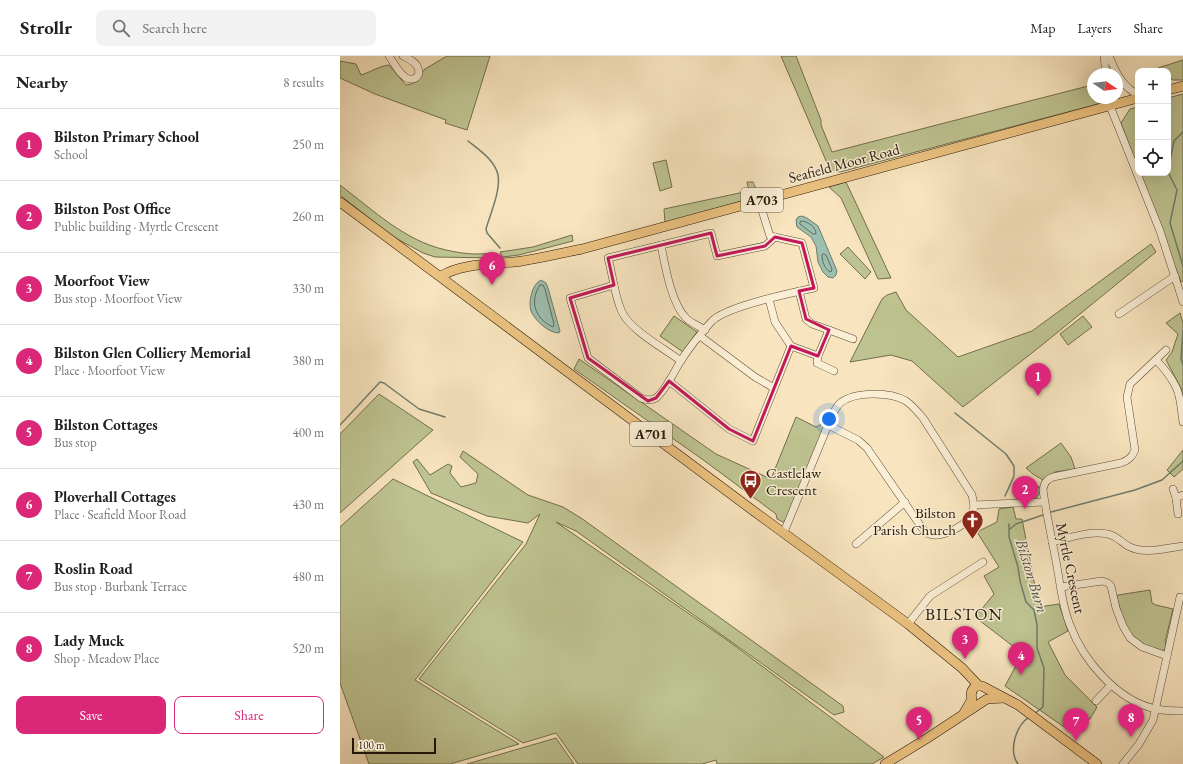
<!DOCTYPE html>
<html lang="en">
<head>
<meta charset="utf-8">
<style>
  body { margin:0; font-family:"EB Garamond",serif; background:#f2f2f2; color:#202124 }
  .controls { position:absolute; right:12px; top:12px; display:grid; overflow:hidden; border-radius:8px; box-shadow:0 4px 16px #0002 }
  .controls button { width:36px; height:36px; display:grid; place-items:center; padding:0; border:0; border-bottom:1px solid #e0e0e0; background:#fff; color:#202124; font:20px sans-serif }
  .compass { position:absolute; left:747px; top:12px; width:36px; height:36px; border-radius:50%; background:#fff; box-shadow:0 4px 16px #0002; rotate:103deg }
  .scale { position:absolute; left:12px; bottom:10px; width:84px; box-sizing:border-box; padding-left:4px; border:2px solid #271708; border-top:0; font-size:11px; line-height:14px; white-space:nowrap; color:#271708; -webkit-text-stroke:3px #faeed5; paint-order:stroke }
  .you { position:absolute; left:489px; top:363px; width:14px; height:14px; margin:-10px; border:3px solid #fff; border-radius:50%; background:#1a73e8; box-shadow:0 0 0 6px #1a73e833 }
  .badge { display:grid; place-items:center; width:26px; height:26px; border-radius:50%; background:#db2777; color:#fff; font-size:13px; font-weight:700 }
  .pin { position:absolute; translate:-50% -33px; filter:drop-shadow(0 1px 2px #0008) }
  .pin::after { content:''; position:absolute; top:21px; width:14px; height:12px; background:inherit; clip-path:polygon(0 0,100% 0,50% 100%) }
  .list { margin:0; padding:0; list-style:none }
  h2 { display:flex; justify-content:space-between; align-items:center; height:52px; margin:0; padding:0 16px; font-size:17px }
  h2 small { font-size:13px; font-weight:400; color:#757577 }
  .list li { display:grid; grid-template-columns:26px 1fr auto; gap:12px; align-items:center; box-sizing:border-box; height:72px; padding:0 16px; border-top:1px solid #e0e0e0 }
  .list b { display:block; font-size:15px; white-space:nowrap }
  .list p { margin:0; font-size:13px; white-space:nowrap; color:#757577 }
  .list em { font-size:13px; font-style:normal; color:#757577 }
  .actions { display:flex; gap:8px; padding:12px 16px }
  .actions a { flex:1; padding:9px 0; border:1px solid #db2777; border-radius:8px; text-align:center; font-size:14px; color:#db2777 }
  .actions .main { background:#db2777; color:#fff }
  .icon { flex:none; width:22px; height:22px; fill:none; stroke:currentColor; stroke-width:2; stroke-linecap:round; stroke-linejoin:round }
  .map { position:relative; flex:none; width:843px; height:708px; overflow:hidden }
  header { display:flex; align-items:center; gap:24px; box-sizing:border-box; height:56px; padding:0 20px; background:#fff; border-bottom:1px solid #e0e0e0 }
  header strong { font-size:19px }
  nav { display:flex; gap:22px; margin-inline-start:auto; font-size:14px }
  .search { width:280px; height:36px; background:#f2f2f2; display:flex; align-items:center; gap:10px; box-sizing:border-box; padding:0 14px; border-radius:8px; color:#757577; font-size:15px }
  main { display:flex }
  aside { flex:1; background:#fff }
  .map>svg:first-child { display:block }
  .green { fill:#bec491; stroke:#726e4c }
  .water { fill:#9dbfaf; stroke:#6e7c6c }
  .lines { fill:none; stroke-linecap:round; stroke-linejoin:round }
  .shore { stroke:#626b5c; stroke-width:1 }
  .stream { stroke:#6e7c6c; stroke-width:1.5 }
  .minor-casing { stroke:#5b4a36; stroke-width:8 }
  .major-casing { stroke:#271708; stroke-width:10 }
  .minor { stroke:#faeed5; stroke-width:7 }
  .major { stroke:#ecc280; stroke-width:9 }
  .marked { fill:none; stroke:#c2185b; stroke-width:3; stroke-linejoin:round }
  .labels { text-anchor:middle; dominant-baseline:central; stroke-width:3; stroke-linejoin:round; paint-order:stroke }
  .shield { fill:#faeed5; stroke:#665846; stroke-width:1 }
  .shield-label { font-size:14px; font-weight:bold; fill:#271708 }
  .street-label { font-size:15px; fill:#271708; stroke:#faeed5 }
  .poi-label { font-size:15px; fill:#271708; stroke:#faeed5; text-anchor:start }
  .water-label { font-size:16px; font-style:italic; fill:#505242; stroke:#faeed5 }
  .quarter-label { font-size:17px; letter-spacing:1px; fill:#271708; stroke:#faeed5 }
</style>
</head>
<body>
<header>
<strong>Strollr</strong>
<div class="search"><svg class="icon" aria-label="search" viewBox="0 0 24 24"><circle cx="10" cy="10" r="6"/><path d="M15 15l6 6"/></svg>Search here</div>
<nav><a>Map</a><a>Layers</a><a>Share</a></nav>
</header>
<main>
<aside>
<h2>Nearby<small>8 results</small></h2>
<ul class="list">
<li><span class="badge">1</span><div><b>Bilston Primary School</b><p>School</p></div><em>250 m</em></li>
<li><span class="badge">2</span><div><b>Bilston Post Office</b><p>Public building · Myrtle Crescent</p></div><em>260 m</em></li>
<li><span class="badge">3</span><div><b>Moorfoot View</b><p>Bus stop · Moorfoot View</p></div><em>330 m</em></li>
<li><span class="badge">4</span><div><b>Bilston Glen Colliery Memorial</b><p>Place · Moorfoot View</p></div><em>380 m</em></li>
<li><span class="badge">5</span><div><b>Bilston Cottages</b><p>Bus stop</p></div><em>400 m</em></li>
<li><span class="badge">6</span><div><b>Ploverhall Cottages</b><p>Place · Seafield Moor Road</p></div><em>430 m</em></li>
<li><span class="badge">7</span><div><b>Roslin Road</b><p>Bus stop · Burbank Terrace</p></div><em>480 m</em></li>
<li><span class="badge">8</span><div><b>Lady Muck</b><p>Shop · Meadow Place</p></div><em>520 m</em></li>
</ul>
<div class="actions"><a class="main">Save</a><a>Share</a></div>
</aside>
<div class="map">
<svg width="843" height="708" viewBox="0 0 843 708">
  <rect width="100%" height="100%" fill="#f8e5bf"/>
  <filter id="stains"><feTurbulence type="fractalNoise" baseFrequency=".005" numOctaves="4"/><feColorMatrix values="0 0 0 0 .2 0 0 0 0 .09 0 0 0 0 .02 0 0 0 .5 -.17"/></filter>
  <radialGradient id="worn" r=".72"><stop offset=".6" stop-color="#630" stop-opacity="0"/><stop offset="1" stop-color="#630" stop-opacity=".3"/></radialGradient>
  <g class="green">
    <path d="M107,0h43l-23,74 -22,-7 1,-3 -71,-26 -35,-16v-17l16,3 5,11c10,-3 18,-9 28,-10l17,20 6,-1 13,-15z"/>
    <polygon points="441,0 456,0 481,64 481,69 492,96 752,29 753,42 758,42 758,48 500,116 490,114"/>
    <polygon points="843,4 843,24 833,24 828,21 828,15 821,15 818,12"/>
    <polygon points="843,38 843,225 841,226 800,117 828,117 828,42"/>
    <polygon points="798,51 798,112 781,67 790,53"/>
    <polygon points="326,104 332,131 320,135 313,107"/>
    <polygon points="407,126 413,126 419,140 325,167 324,153 409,135"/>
    <polygon points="506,126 551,222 538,223 501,142 489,131"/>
    <path d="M0,129c33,25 65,56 106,65 9,2 20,4 30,4 7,0 12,-1 18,0l1,4 -60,-1 -12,-4 -33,-18 -50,-40z"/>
    <polygon points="232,179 233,185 179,199 162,201 160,196 193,191"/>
    <polygon points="811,188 816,196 702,289 623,351 572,305 551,299 510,306 542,243 547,239 556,236 566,254 618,301 692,275"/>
    <polygon points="508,191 531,216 525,223 500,198"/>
    <polygon points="840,257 843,267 843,342 841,332 826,304 832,296 838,278 826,267"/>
    <polygon points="334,260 357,276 343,296 320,280"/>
    <polygon points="743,260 752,271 728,289 720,278"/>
    <polygon points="239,303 376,398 431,423 456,361 476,371 486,366 445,465 443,466 437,463 436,458 362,403 234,313"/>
    <polygon points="39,338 93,374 0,457 0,378"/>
    <polygon points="721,387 731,401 735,413 715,416 703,424 693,418 686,412"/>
    <polygon points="843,394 843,413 834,421 827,414"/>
    <polygon points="123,395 188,439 223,451 241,462 503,650 504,656 494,659 236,475 216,466 387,584 544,701 532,708 377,708 376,704 362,708 238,708 216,677 183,687 79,623 186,488 200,458 188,467 147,460 91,437 73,406 77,403 90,419 108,408 112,410 110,417 121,431 136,427 138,418 120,401"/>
    <polygon points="53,423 183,486 75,624 179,688 110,708 29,708 0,627 0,471"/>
    <polygon points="694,427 699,431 700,436 696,443 682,444 682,439"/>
    <polygon points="673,451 676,463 682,463 699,551 719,548 728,575 708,586 725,619 757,651 750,663 737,663 727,673 665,630 677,608 668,601 674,591 635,561 654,538 644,520 659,511 637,476 657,466 659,453"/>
    <path d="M810,534l2,13 4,2 17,4 -8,33 1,3 -1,4 -3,2c-6,-2 -12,-3 -18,-6 -18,-9 -22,-30 -27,-47l1,-3z"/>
    <polygon points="216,682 234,708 127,708"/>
  </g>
  <g class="water">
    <polygon points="462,160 467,162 478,170 497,215 496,219 493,222 488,221 483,216 478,206 476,190 471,181 457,171 456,164 458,161"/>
    <path d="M201,224l5,3 2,5 12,43 -1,2c-10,0 -24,-12 -28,-22 -3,-9 1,-27 10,-31z"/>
  </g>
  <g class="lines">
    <g class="shore">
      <path d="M461,165c7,0 15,6 15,13h-3l-13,-10z"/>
      <path d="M484,198l2,1 6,14 -1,3c-6,-2 -9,-10 -9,-17z"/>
      <path d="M200,229h3l2,4 9,35 -1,3c-18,-8 -24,-26 -13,-42z"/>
    </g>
    <g class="stream">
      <path d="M128,85c11,9 27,19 30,34 3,15 -8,40 -12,54l1,4 13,15"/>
      <polyline points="828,114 834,85 843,76"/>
      <polyline points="828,116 837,134 830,167 843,210"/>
      <polyline points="843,274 841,303 843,309"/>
      <polyline points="615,357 666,398 674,410 674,420 665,440"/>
      <polyline points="0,369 40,326 44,327 79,353 105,361"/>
      <polyline points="711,456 795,434 822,424 843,405"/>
      <polyline points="669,468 669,481 678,511 680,525 686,546 694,554 697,569 697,592 704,612 703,651 694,658"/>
      <polyline points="670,473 676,468 703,459"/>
      <path d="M678,708c-10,-14 -2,-38 11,-47"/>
    </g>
    <defs>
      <g id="minor">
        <path d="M49,0c5,7 9,16 16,21 6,5 17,1 13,-9 -2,-6 -9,-9 -15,-12"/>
        <polyline points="764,0 766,18"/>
        <path d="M769,0c5,13 15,33 29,38"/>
        <polyline points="769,42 770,50 820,175 843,246"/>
        <path d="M321,189c4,20 10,58 25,73 5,5 13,8 19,12"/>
        <path d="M274,229l-44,13 18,60 53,40c5,2 10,3 15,0 9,-7 18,-26 24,-36 9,-14 21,-29 32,-41 15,-15 79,-28 102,-33l-12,-45 -32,-7 -11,-35"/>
        <polyline points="429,243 435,266 451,290 478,300 489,274 472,268 466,263 459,235"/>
        <polyline points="779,258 835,220"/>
        <polyline points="489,274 513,283"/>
        <polyline points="360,280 415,321 434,332"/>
        <path d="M826,294l-36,34 -3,13 8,53c-3,7 -6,10 -14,13l-68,14c-7,3 -9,6 -10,13 3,22 8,44 12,66 5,23 6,47 15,69 13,35 47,76 86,84 9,2 18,2 27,2"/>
        <polyline points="478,300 477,307 494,315"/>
        <path d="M816,304c8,8 15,17 20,27 5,10 5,23 7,35"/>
        <path d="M341,305c-16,-12 -51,-31 -59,-49 -8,-17 -9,-37 -14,-54l103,-25 6,23 48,-10 10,-9"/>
        <polyline points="329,325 389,373 413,385 451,290"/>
        <polyline points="833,433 836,442"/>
        <polyline points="634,449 704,446"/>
        <polyline points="838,458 836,442 843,439"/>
        <path d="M444,476l49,-119c2,-3 4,-7 7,-10 15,-12 50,-11 66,-2 7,5 12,11 17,17l49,77c1,6 3,11 1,16 -3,13 -31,28 -44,23 -2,-1 -5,-4 -7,-6l-55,-80 -9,-8 -30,-15"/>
        <path d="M712,486c16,-4 40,-12 55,-8 9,1 14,8 21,12 16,9 38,2 55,0"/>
        <polyline points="516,488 565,446"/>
        <polyline points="721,531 762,525 768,527 771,530 776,552 783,570 790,582 802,591 827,600"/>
        <polyline points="568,568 590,540 643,506"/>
        <polyline points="756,645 771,629"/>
        <polyline points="783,708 799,688 813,664 840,541"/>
      </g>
      <g id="major">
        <polyline points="828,34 843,30"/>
        <polyline points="0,146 415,456 568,568 622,612 639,630"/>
        <path d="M101,220c24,-14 54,-11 81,-15 20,-3 40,-8 60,-12l556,-151"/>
        <path d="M624,657l8,-14c-2,-6 0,-10 4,-13h6l36,19 79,59"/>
        <polyline points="545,708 586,683 647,643 664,642"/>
      </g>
    </defs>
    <use href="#minor" class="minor-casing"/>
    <use href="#major" class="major-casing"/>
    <use href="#minor" class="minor"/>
    <use href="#major" class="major"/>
  </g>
  <path class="marked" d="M371,177l6,23 48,-10 10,-9 27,6 12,45 -15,3 7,28 23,11 -11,26 -27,-10 -38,95 -24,-12 -60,-48 -13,17 -8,3 -60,-43 -18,-60 44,-13 -6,-27z"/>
  <defs>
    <symbol id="bus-pin" viewBox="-11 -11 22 30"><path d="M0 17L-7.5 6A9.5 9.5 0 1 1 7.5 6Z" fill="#8f2418" stroke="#faeed5"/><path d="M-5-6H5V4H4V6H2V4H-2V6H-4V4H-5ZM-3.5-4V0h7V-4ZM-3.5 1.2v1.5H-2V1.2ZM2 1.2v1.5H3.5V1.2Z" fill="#fff"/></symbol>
    <symbol id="church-pin" viewBox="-11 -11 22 30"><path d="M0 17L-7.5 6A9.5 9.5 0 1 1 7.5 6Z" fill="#8f2418" stroke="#faeed5"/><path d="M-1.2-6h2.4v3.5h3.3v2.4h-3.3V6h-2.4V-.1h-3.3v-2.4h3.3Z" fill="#fff"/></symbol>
  </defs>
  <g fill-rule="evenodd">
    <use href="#bus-pin" x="398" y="412" width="25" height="34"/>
    <use href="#church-pin" x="620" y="452" width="25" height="34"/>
  </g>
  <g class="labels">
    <g class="shield">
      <rect x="401" y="132" width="42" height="24" rx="3"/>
      <rect x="290" y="366" width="42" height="24" rx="3"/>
    </g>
    <g class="shield-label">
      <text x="422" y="144">A703</text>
      <text x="311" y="378">A701</text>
    </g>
    <g class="street-label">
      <text transform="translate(504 107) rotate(-15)">Seafield Moor Road</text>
      <text transform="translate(731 512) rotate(78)">Myrtle Crescent</text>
    </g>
    <g class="poi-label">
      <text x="426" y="416">Castlelaw<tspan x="426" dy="17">Crescent</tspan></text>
      <text x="616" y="456" text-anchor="end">Bilston<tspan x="616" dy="17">Parish Church</tspan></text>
    </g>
    <g class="water-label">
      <text transform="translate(692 520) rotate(73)">Bilston Burn</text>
    </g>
    <g class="quarter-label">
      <text x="624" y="558">BILSTON</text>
    </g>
  </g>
  <rect width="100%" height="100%" filter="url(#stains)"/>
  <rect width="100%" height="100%" fill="url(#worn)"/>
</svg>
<div class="controls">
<button>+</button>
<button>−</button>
<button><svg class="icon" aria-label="locate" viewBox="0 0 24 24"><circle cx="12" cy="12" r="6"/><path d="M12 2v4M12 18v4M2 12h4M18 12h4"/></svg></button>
</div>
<svg class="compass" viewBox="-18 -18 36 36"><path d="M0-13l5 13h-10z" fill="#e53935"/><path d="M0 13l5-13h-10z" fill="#757577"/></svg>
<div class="scale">100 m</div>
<div class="you"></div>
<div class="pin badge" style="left:698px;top:340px">1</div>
<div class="pin badge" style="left:685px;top:453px">2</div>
<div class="pin badge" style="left:625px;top:603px">3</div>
<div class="pin badge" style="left:681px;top:619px">4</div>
<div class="pin badge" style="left:579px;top:684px">5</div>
<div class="pin badge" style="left:152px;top:229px">6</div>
<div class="pin badge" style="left:736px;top:685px">7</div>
<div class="pin badge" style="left:791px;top:681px">8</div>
</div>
</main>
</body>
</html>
